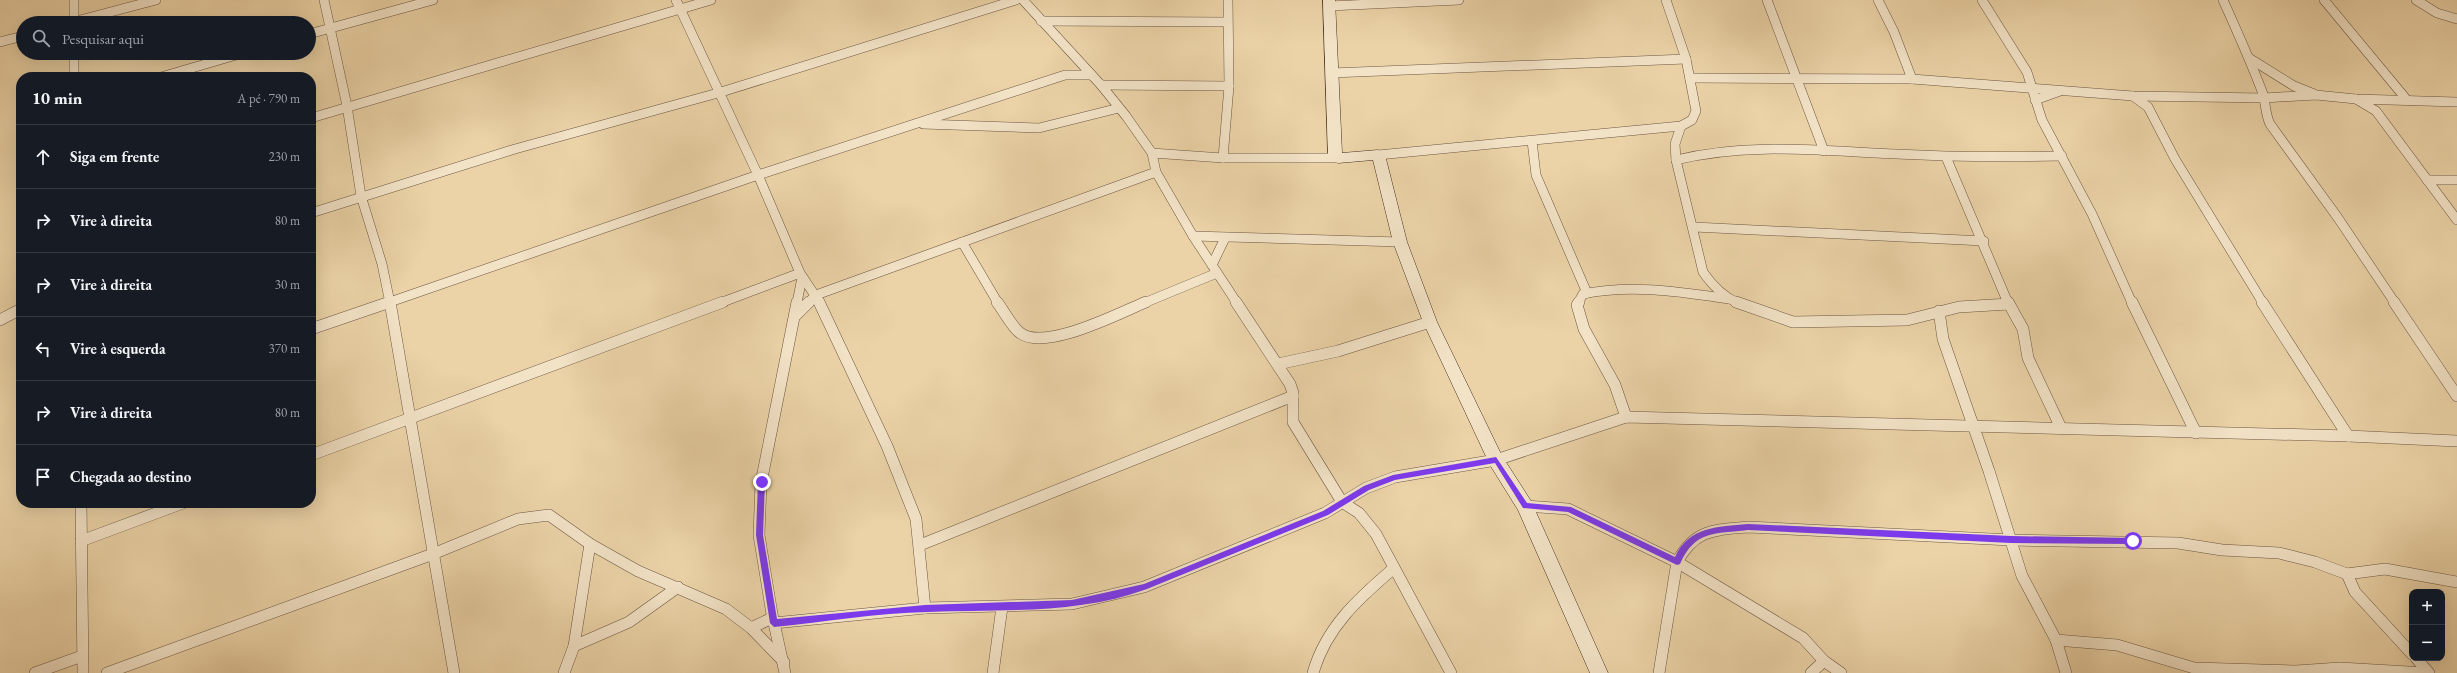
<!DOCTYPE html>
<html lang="pt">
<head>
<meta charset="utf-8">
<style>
  body { margin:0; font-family:"EB Garamond",serif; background:#20242c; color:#f1f3f6 }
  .controls { position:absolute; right:12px; bottom:12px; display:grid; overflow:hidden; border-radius:8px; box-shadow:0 4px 16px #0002 }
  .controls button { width:36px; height:36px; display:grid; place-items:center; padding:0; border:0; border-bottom:1px solid #363941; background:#171b24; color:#f1f3f6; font:20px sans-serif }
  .stop { position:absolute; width:12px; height:12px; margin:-9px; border:3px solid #7c3aed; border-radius:50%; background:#fff }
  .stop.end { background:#7c3aed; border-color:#fff; box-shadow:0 1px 4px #0008 }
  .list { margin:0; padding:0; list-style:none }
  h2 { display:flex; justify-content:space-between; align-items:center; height:52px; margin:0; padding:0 16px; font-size:17px }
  h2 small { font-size:13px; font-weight:400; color:#9ea1a6 }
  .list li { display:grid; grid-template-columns:26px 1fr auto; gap:12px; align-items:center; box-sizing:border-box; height:64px; padding:0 16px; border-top:1px solid #363941 }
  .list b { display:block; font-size:15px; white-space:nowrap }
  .list em { font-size:13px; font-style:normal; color:#9ea1a6 }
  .icon { flex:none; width:22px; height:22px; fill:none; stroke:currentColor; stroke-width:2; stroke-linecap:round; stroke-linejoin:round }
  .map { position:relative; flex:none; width:2457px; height:673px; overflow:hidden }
  .search { position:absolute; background:#171b24; box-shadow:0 4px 16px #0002; left:16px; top:16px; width:300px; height:44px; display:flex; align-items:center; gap:10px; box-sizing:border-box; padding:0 14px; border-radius:22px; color:#9ea1a6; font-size:15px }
  .panel { position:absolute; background:#171b24; box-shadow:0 4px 16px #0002; left:16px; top:72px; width:300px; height:436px; border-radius:16px }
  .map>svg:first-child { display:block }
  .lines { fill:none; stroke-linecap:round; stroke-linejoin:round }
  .street-far1-casing { stroke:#6d5642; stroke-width:10 }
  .street-casing { stroke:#6d5642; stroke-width:12 }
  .secondary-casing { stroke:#432d20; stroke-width:1 }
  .street-far1 { stroke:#f2e2c6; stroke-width:9 }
  .street { stroke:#f2e2c6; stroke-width:11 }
  .secondary { fill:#f2e2c6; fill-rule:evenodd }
  .route { fill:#7c3aed }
</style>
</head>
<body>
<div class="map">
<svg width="2457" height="673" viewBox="0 0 2457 673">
  <rect width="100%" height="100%" fill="#ebd3a7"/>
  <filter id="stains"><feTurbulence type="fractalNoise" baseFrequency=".005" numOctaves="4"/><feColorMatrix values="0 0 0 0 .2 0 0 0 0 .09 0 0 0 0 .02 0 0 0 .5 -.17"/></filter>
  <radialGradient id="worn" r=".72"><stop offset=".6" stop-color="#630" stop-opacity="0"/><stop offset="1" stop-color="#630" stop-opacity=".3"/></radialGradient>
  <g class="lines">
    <defs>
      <g id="street-far1">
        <polyline points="74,0 74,23"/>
        <polyline points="324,0 347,106 361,196 382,264 390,303"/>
        <polyline points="676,0 758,175 800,273 820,303"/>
        <polyline points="1023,0 1101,85 1126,116 1152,153 1156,172 1193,236 1237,303"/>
        <polyline points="1767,0 1824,151"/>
        <polyline points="1878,0 1894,32 1912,79"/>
        <polyline points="1982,0 2027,72 2042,120 2092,214 2132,303"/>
        <path d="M2223,0c14,31 28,62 40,94 3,10 2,20 7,30l68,94 57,85"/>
        <polyline points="2324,0 2407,100"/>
        <polyline points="2416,0 2437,13 2457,19"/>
        <polyline points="1329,6 1459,0"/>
        <polyline points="1041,21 1227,22"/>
        <polyline points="69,23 156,0"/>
        <polyline points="309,34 433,0"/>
        <polyline points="0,42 23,36"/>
        <polyline points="74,53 74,77"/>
        <polyline points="2249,58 2294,86 2314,94"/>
        <polyline points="1331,73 1686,59"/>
        <polyline points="161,77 243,53"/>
        <polyline points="1690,78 1912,79 2133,96 2264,98 2316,95 2356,99 2457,102"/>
        <polyline points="1101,85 1229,86"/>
        <polyline points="2133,96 2148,107 2175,159 2263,303"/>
        <polyline points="2356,99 2376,111 2457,220"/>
        <polyline points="2035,100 2060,91"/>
        <polyline points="311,118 711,0"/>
        <polyline points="923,124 1039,128 1119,108"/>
        <path d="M1681,126l-6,18 1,16 27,112c9,13 21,25 35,31"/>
        <polyline points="1532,141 1536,175 1587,293"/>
        <polyline points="1152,153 1223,158 1338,158"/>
        <polyline points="1378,155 1681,126 1692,120 1696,111 1686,59 1666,0"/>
        <polyline points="1946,157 2008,303"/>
        <polyline points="1223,158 1229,86 1228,0"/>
        <path d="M1676,160c72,-18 147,-9 220,-6 55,3 111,3 166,2"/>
        <polyline points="2427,180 2457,180"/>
        <polyline points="311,213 515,149 718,93 1016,0"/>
        <polyline points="1694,227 1984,241"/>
        <polyline points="1193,236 1400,242"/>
        <polyline points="962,242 998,303"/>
        <polyline points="1212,265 1225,238"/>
        <polyline points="387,303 758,175 1065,75 1091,75"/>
        <polyline points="720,303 800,273"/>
        <polyline points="797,303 802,277"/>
        <polyline points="808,303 816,295 1156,172"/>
        <polyline points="1144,303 1217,273"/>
        <path d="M1578,303l5,-9c49,-10 97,-2 146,5"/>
      </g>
      <g id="street">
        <polyline points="390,302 454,673"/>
        <polyline points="819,302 887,446 916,519 925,608"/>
        <path d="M997,302c7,9 13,22 22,30 24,21 100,-19 127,-30"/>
        <polyline points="1236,302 1290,384 1293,393 1293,422 1342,502 1359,513 1376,534 1451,673"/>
        <polyline points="1579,302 1577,305 1584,329 1615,385 1626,417"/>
        <polyline points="1736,302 1793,322 1907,320 1959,307 2009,304"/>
        <polyline points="2008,302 2023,329 2028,358 2061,428"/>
        <polyline points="2132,302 2196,433"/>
        <polyline points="2262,302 2348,436"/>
        <polyline points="2394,302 2457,396"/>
        <polyline points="1939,311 1943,339 1989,471 2022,576 2056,640 2066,673"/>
        <polyline points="796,315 809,302"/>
        <polyline points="0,320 21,309"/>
        <polyline points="311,329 390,302"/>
        <polyline points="1278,364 1338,351 1430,322"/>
        <polyline points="311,455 723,302"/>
        <polyline points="81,503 83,673"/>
        <polyline points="1525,506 1568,509 1677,562 1803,638 1824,661 1841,673"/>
        <polyline points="81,541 183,503"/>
        <polyline points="920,545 1293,396"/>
        <polyline points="2347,574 2355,592 2412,654"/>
        <polyline points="774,623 925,608 1072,604 1144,587 1325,513 1366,488 1395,477 1496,460 1626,417 2348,436 2457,441"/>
        <polyline points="751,628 772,618"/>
        <polyline points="2056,640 2117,645 2194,668 2296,671 2340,668 2426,673"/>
        <polyline points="574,646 629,622 678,587"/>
        <polyline points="2416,658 2429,673"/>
        <polyline points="35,673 82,656"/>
        <polyline points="107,673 433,554 518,519 549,515 590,544 638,571 726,609 751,628 784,662"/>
        <polyline points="564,673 574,646 590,544"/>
        <polyline points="785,673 772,614 759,535 761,483 797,302"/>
        <polyline points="993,673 1002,607"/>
        <path d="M1313,673c13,-46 46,-75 81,-105"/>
        <path d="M1659,673l18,-111c18,-33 37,-32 71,-35l263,13 167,3 44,7 57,3 36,9 32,12 38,-5 72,13"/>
        <polyline points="1811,673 1824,661"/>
      </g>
      <polygon id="secondary" points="1323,0 1335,0 1342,153 1378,150 1385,155 1407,242 1437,322 1502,456 1531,501 1608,673 1590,673 1518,510 1490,465 1423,322 1393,242 1373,160 1338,163 1333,161 1328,155"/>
    </defs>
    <use href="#street-far1" class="street-far1-casing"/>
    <use href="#street" class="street-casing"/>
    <use href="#secondary" class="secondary-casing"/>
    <use href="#street-far1" class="street-far1"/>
    <use href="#street" class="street"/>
    <use href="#secondary" class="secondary"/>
  </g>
  <path class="route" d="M1496,457l31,46 44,4 104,50c14,-31 43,-30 73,-33l263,12 122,2 4,3 -4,3 -122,-1 -263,-13c-33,4 -53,0 -68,34l-3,1 -109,-53 -45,-4 -28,-45 -100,17 -26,10 -41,25 -181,74c-70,26 -147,20 -219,23 -51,1 -103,10 -154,15l-4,-4 -14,-88 2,-53 4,-2 3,2 -2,53 14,84 148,-14 147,-5 72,-16 179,-73 41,-25 29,-11z"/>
  <rect width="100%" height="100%" filter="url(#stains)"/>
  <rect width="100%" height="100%" fill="url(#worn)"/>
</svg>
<div class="controls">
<button>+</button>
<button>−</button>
</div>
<div class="stop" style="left:2133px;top:541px"></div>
<div class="stop end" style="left:762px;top:482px"></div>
<div class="search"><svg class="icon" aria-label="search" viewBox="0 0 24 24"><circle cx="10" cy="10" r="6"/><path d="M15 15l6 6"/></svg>Pesquisar aqui</div>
<section class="panel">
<h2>10 min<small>A pé · 790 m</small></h2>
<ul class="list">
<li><svg class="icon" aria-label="ahead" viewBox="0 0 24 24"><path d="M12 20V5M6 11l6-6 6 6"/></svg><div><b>Siga em frente</b></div><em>230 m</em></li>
<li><svg class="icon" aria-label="right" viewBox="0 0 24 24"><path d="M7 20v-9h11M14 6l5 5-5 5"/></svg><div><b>Vire à direita</b></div><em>80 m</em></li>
<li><svg class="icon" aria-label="right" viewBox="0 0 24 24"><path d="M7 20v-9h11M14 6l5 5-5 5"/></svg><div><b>Vire à direita</b></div><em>30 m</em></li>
<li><svg class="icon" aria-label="left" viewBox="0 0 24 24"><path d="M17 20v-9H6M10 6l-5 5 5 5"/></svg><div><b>Vire à esquerda</b></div><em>370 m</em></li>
<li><svg class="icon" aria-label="right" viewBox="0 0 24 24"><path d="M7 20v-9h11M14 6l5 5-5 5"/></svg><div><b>Vire à direita</b></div><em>80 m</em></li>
<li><svg class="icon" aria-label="arrive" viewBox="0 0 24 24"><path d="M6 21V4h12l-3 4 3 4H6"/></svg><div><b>Chegada ao destino</b></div></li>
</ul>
</section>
</div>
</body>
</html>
